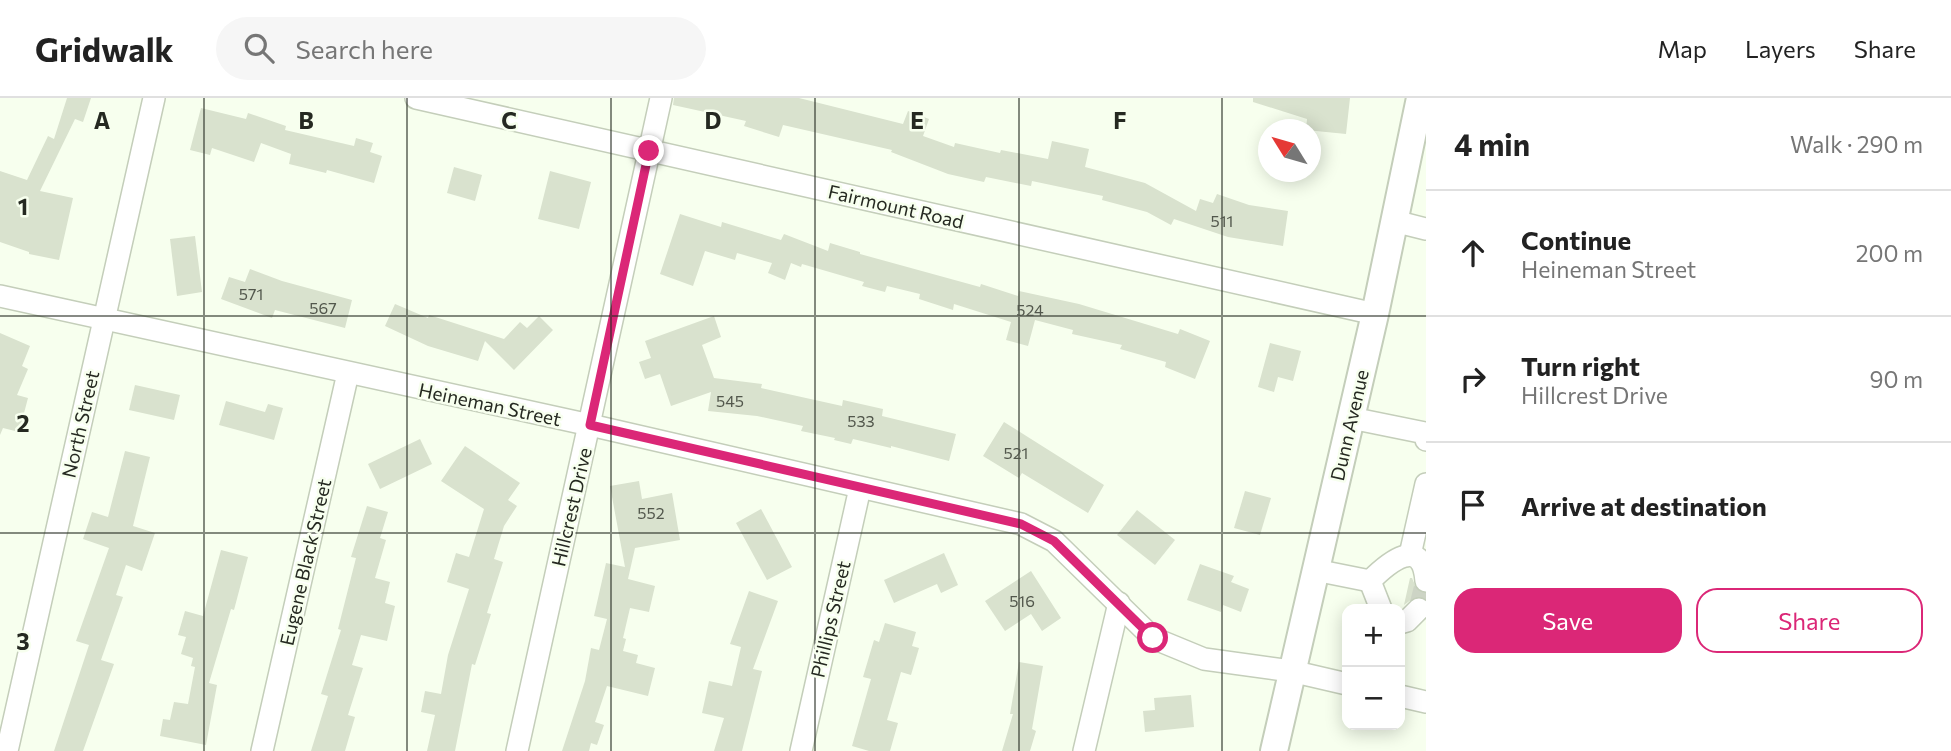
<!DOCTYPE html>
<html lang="en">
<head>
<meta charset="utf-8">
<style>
  body { margin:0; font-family:Commissioner,sans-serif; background:#f6f6f6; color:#222 }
  .controls { position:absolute; right:21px; bottom:21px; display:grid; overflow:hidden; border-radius:14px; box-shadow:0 4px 18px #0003 }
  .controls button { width:63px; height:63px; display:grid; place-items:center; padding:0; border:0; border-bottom:2px solid #e0e0e0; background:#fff; color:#222; font:35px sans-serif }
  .compass { position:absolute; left:1258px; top:21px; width:63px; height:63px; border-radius:50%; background:#fff; box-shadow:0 4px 18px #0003; rotate:307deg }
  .stop { position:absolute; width:21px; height:21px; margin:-16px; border:5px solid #db2777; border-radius:50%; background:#fff }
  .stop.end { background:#db2777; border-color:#fff; box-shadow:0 2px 7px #0008 }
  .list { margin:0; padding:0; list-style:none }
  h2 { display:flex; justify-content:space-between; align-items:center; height:91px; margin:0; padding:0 28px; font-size:30px }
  h2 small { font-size:23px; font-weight:400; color:#767676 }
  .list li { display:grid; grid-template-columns:46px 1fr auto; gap:21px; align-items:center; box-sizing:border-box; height:126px; padding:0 28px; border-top:2px solid #e0e0e0 }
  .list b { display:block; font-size:26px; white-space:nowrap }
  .list p { margin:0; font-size:23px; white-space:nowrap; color:#767676 }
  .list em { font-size:23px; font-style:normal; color:#767676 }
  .actions { display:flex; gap:14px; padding:21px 28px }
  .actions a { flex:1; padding:16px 0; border:2px solid #db2777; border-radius:21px; text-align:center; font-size:24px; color:#db2777 }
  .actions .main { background:#db2777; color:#fff }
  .icon { flex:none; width:38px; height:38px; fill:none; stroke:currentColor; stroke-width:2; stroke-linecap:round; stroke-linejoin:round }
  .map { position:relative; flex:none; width:1426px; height:653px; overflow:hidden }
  header { display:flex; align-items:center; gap:42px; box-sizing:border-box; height:98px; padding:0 35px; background:#fff; border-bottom:2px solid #e0e0e0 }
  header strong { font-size:33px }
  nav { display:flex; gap:38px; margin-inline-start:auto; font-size:24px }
  .search { width:490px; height:63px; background:#f6f6f6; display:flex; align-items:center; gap:18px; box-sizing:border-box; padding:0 24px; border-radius:38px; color:#767676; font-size:26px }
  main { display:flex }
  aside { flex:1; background:#fff }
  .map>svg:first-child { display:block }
  .building { fill:#d9e2ce }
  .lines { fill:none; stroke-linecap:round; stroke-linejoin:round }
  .minor-tunnel { stroke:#cdd4c5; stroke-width:21; stroke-dasharray:21 10; stroke-linecap:butt }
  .minor-casing { stroke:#c4ceba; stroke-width:24 }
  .major-casing { stroke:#c4ceba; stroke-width:30 }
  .minor { stroke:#fff; stroke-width:21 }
  .major { stroke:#fff; stroke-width:26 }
  .route { stroke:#db2777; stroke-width:9 }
  .grid { fill:none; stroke:#252921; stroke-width:2; stroke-opacity:0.55 }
  .labels { text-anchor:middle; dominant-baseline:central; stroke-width:5; stroke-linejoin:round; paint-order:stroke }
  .number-label { font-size:16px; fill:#52574c }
  .street-label { font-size:19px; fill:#252921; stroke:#f7ffee }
  .grid-label { font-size:23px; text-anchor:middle; font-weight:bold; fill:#252921; stroke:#f7ffee; stroke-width:5; stroke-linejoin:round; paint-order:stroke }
</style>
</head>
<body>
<header>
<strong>Gridwalk</strong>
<div class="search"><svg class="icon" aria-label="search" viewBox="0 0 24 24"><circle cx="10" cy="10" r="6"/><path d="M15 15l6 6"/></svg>Search here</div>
<nav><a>Map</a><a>Layers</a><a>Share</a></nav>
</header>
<main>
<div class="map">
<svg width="1426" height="653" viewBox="0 0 1426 653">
  <rect width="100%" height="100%" fill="#f7ffee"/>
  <g class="building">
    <polygon points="67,0 91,0 83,24 75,21 40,93 73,100 59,162 29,156 29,154 0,144 0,73 27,82 48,38 54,41"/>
    <polygon points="674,0 799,0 903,26 908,13 929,21 923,38 954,49 955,45 1000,55 1001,52 1048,61 1052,43 1089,51 1085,69 1145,85 1196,113 1200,101 1213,105 1217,96 1249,107 1288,113 1283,148 1228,139 1174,121 1171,127 1147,114 1102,102 1103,98 1032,83 1031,88 986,79 984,84 948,76 891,54 892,52 783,27 779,39 744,28 746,23 673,7"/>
    <polygon points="1253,0 1350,0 1346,36 1306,32 1307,21 1253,4"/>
    <polygon points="201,10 246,21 248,15 286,28 285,32 354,48 356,40 373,45 370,54 382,58 374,85 327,72 326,75 289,66 291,56 261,45 254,64 212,50 210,57 190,52"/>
    <polygon points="454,69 482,77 475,103 447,95"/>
    <polygon points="550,73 591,84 579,131 538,121"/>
    <polygon points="680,116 721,129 722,124 781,142 784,136 828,153 830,145 860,154 860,156 980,189 981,186 1018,198 1019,193 1079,206 1178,236 1180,231 1210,243 1195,281 1165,269 1166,264 1120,251 1122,247 1072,236 1073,232 1035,222 1028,248 1006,242 1011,224 954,206 953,212 919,201 920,196 887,188 885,194 862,188 864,184 802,166 801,169 791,165 785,182 768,175 772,165 737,155 735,162 705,153 693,188 660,176"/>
    <polygon points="195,138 202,194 177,198 170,141"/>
    <polygon points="250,171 282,183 352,202 345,230 275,212 272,220 221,201 229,179 245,184"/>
    <polygon points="395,206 428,220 429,217 504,241 520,224 527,230 539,218 553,232 514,272 485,243 478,263 428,248 385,228"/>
    <polygon points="714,218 721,239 702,247 714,280 762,286 761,290 842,308 843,302 883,311 882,318 956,336 949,363 891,348 891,350 853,341 851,346 834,342 835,340 801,333 803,328 757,318 708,313 711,294 671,308 660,276 645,281 639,264 651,260 645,243"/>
    <polygon points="0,235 30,248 22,268 28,271 17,297 28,300 19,334 3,330 0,337"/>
    <polygon points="1270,245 1301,253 1293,283 1278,279 1274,294 1258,289"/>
    <polygon points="135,287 180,297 174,322 129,312"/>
    <polygon points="226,303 265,314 268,306 283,310 274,342 219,327"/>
    <polygon points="1004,324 1104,387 1088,415 1022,375 1019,380 983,358"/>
    <polygon points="420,341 432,366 380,391 368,366"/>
    <polygon points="465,348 520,385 508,402 517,408 504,428 494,461 503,464 487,515 491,516 475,567 472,566 455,653 427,653 435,617 421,614 425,593 441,596 448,557 469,491 447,484 456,455 469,459 484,411 441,383"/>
    <polygon points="125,353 150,359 133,428 155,435 142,473 126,467 116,497 123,499 101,562 114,566 83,653 54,653 89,547 76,543 109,450 83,441 92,414 108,419"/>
    <polygon points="639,383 642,401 672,395 680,442 635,450 628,481 655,488 649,514 630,510 623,540 626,541 623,553 638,557 636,565 655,570 648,598 607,588 595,624 604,627 597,647 591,645 589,653 562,653 585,583 591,550 599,552 607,521 594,518 606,465 625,469 610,388"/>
    <polygon points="1245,393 1271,400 1260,437 1234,430"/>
    <polygon points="367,408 388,414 380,440 386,442 375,480 390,484 385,505 395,508 387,543 361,537 352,567 363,570 348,617 355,619 345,653 311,653 328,598 321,596 341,532 338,531 356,460 351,459"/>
    <polygon points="761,411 792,469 767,482 736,425"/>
    <polygon points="1137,412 1175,442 1155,467 1117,437"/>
    <polygon points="221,452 248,459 234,512 231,511 209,585 217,587 206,647 160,638 163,621 170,622 174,604 188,606 195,569 191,568 193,560 181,556 186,539 178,537 185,513 203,518"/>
    <polygon points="944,455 958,487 941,495 937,486 894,505 884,482"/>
    <polygon points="1200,466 1234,478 1231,484 1249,491 1241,514 1223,507 1221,514 1187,502"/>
    <polygon points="1031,473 1061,520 1042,533 1031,516 1005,533 985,503"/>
    <polygon points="1410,480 1412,480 1417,492 1426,496 1426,500 1415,499 1404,507"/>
    <polygon points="749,493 778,503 753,571 762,573 742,653 714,653 724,620 702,615 709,583 732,588 741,549 730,546"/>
    <polygon points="885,525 916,534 912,548 919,550 911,577 901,574 887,622 898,625 890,653 869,653 852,648 871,581 863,579 874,542 879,544"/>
    <polygon points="1019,564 1043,568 1032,631 1036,633 1030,653 1002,653 1013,616 1010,616"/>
    <polygon points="1191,597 1194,629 1145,634 1143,613 1155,612 1154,600"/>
  </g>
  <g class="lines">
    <polyline class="minor-tunnel" points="1419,511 1426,483"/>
    <defs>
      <g id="minor">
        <polyline points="416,0 1375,216"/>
        <polyline points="1394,123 1426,131"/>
        <polyline points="0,198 590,327 1021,426 1054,443 1153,540 1204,561 1291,573 1347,586"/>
        <polyline points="1351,320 1425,335 1426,342"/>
        <polyline points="1410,457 1426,386"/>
        <polyline points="1315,472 1370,483"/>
        <path d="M1370,483c18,-18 52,-47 56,0"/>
        <polyline points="1370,483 1381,511"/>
        <polyline points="1400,525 1407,523 1419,511"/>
        <polyline points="1400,598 1426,604"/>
        <polyline points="7,653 154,0"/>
        <polyline points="262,653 348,275"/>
        <polyline points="517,653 661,0"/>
        <polyline points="801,653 860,390"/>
        <polyline points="1084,653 1119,505"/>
      </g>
      <polyline id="major" points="1274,653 1375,216 1420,0"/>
    </defs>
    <use href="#minor" class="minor-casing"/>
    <use href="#major" class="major-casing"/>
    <use href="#minor" class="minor"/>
    <use href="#major" class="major"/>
  </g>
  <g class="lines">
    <polyline class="route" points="649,53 590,327 1021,426 1054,443 1153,540"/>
  </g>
  <path class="grid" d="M204,0v653M407,0v653M611,0v653M815,0v653M1019,0v653M1222,0v653M0,218h1426M0,435h1426"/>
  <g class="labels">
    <g class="number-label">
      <text x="1222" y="122">511</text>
      <text x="251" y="195">571</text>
      <text x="323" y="209">567</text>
      <text x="1030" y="211">524</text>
      <text x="730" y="302">545</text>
      <text x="861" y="322">533</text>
      <text x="1016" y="354">521</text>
      <text x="651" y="414">552</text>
      <text x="1022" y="502">516</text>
    </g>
    <g class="street-label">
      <text transform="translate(896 108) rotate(13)">Fairmount Road</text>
      <text transform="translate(490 306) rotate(12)">Heineman Street</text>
      <text transform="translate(80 326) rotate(-77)">North Street</text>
      <text transform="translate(1349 327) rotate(-77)">Dunn Avenue</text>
      <text transform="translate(571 409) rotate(-77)">Hillcrest Drive</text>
      <text transform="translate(305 464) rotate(-77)">Eugene Black Street</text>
      <text transform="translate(830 521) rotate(-77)">Phillips Street</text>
    </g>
  </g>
  <g class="grid-label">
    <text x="102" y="31">A</text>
    <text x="306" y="31">B</text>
    <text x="509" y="31">C</text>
    <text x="713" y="31">D</text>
    <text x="917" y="31">E</text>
    <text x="1120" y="31">F</text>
    <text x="23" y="117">1</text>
    <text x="23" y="334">2</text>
    <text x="23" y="552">3</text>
  </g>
</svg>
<div class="controls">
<button>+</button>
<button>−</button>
</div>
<svg class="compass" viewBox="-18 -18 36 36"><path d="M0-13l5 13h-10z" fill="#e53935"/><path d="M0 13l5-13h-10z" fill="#767676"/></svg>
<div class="stop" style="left:1153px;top:540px"></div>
<div class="stop end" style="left:649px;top:53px"></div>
</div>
<aside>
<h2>4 min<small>Walk · 290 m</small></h2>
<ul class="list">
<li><svg class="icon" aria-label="ahead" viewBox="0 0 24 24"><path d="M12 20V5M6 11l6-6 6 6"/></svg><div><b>Continue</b><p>Heineman Street</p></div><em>200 m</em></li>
<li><svg class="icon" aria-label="right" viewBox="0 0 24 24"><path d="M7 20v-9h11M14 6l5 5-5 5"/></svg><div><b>Turn right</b><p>Hillcrest Drive</p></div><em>90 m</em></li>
<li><svg class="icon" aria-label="arrive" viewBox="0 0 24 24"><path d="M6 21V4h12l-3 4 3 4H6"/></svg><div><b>Arrive at destination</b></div></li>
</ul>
<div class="actions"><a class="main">Save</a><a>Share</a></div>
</aside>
</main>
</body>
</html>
